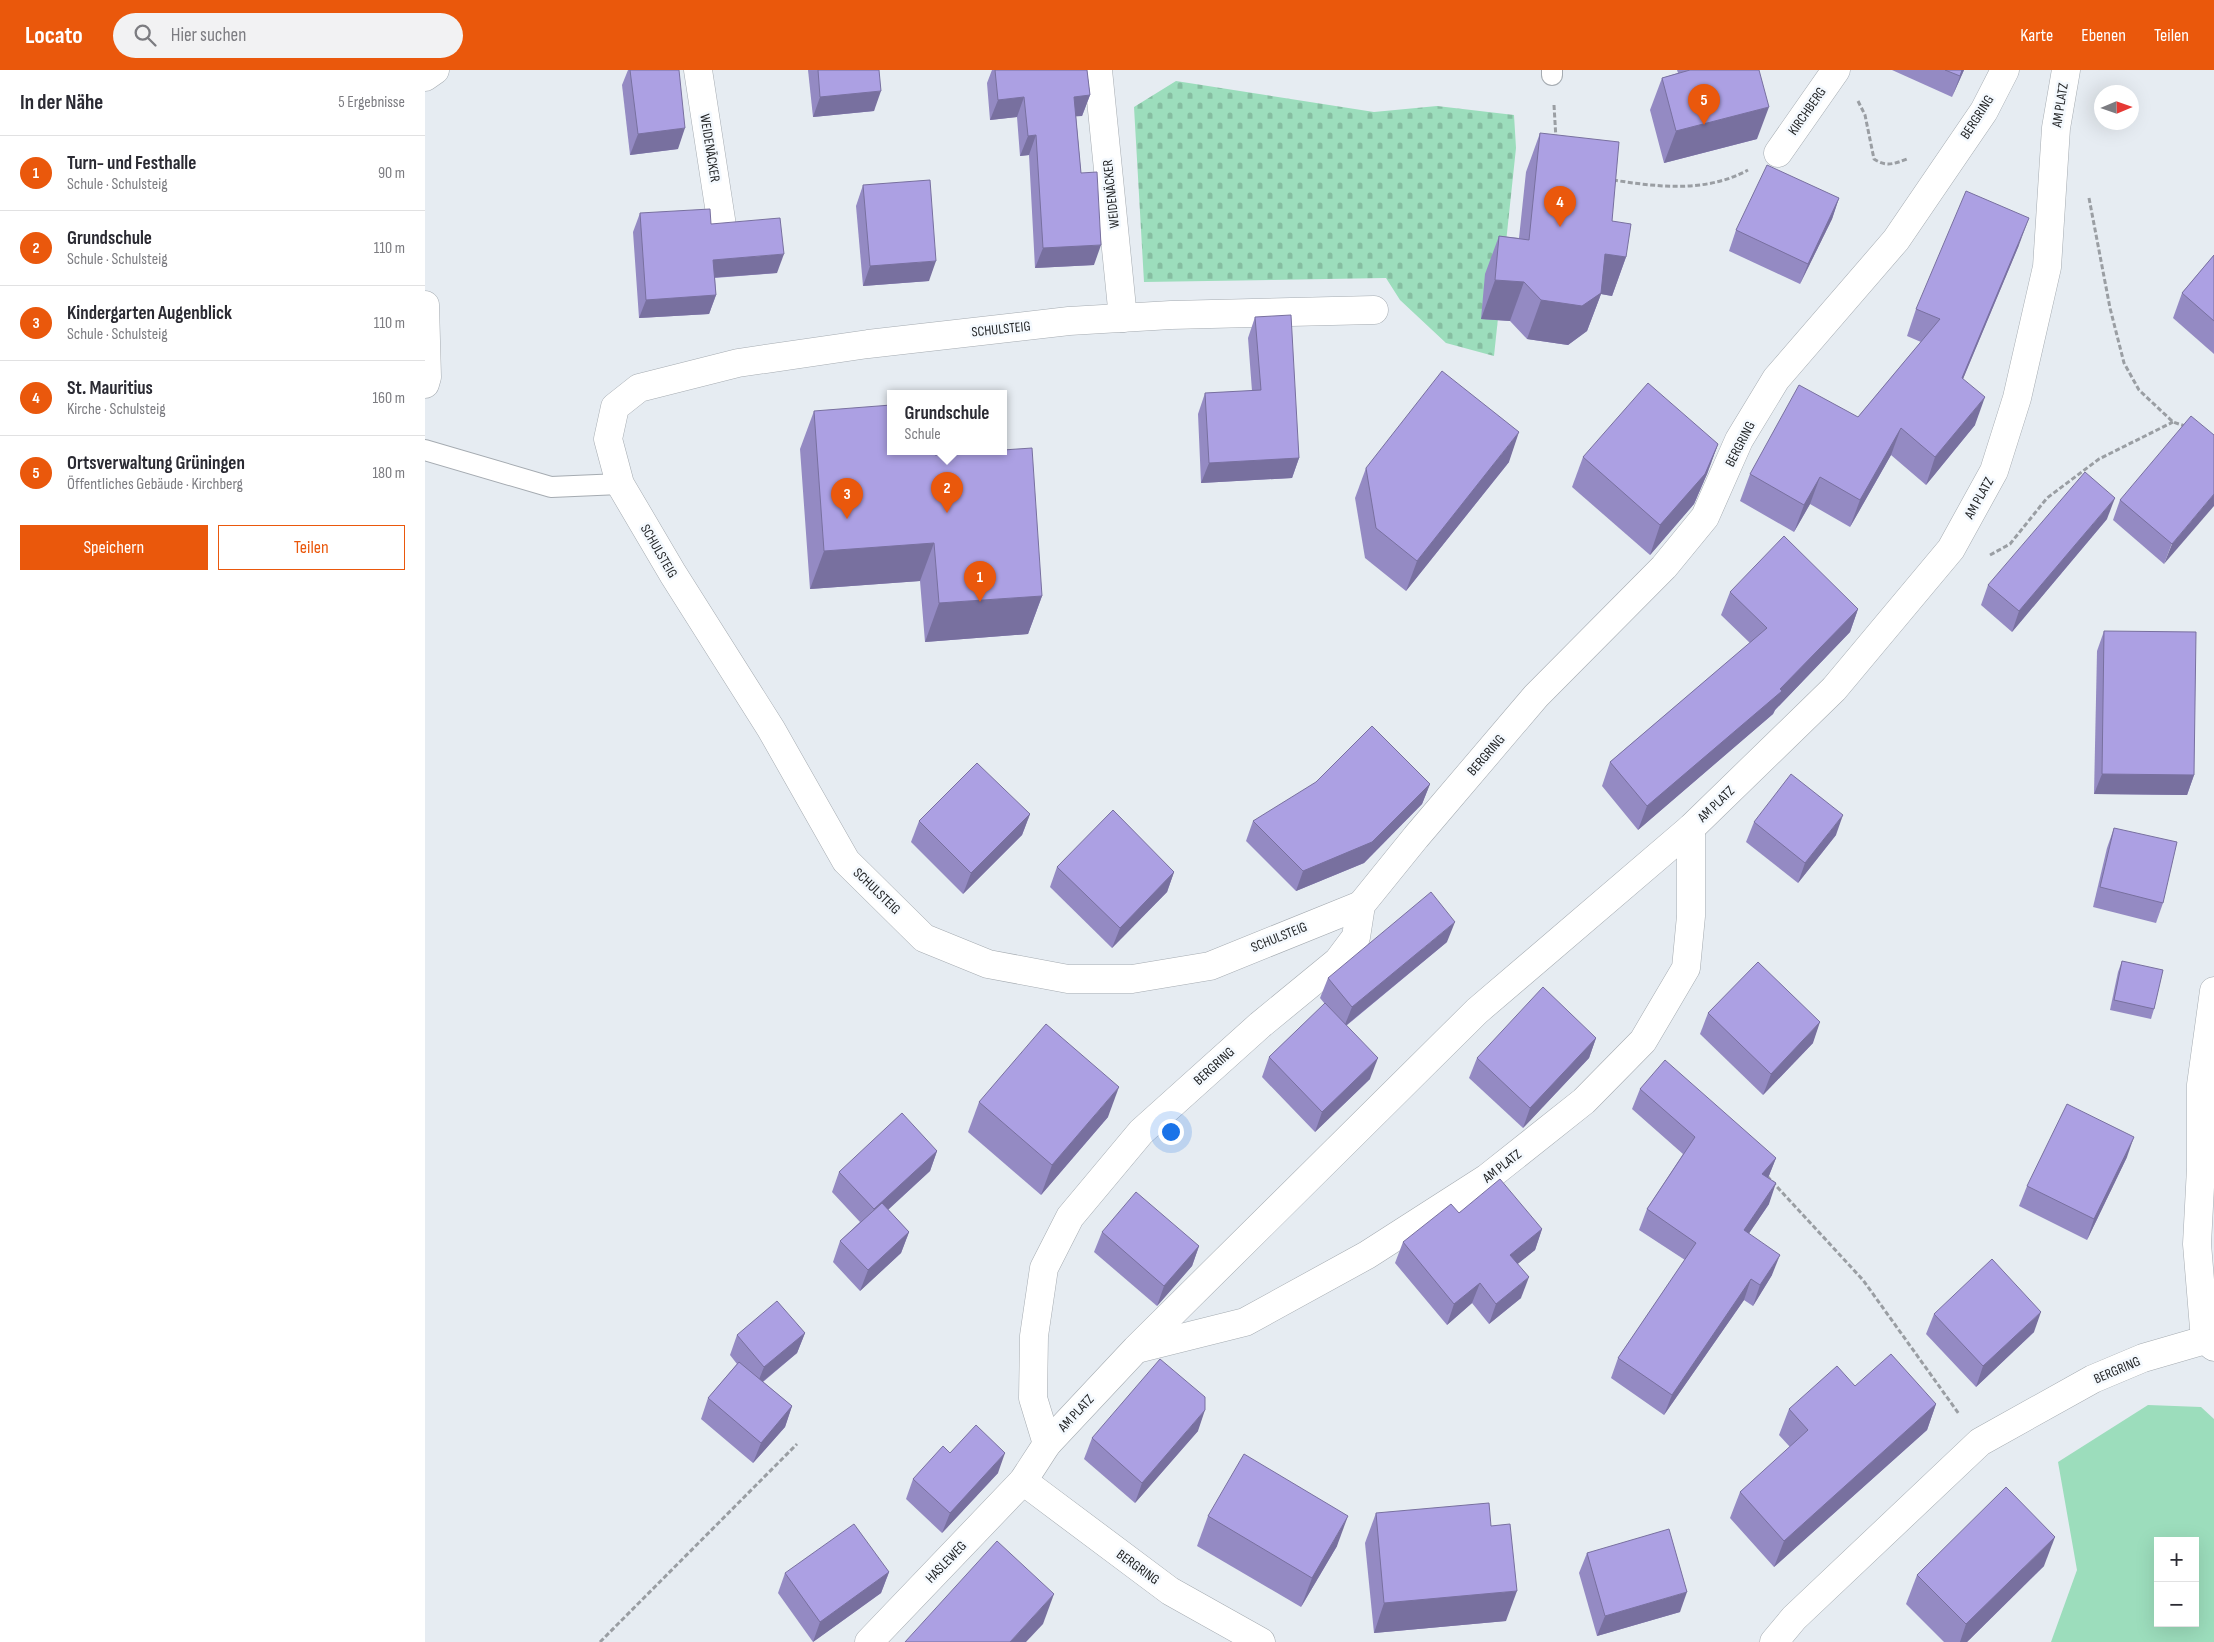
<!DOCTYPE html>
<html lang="de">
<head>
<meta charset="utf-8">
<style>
  body { margin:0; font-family:"Sofia Sans Condensed",sans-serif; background:#f2f2f3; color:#2b2b33 }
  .controls { position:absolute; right:15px; bottom:15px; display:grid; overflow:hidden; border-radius:0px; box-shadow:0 5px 20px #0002 }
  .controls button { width:45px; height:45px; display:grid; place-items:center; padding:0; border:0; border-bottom:1px solid #e1e1e2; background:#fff; color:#2b2b33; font:25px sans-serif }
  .compass { position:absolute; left:1669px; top:15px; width:45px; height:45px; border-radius:50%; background:#fff; box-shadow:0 5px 20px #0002; rotate:88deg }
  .you { position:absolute; left:745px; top:1061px; width:18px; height:18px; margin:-12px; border:4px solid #fff; border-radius:50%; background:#1a73e8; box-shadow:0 0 0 8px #1a73e833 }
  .badge { display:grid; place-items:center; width:32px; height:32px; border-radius:50%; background:#ea580c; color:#fff; font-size:16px; font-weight:700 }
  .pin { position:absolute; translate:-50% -41px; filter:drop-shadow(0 1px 2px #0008) }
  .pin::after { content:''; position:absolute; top:26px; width:18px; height:15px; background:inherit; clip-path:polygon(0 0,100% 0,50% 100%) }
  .popup { position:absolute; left:462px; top:320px; width:120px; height:65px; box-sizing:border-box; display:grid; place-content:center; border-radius:0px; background:#fff; filter:drop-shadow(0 1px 4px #0005); font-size:16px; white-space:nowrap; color:#7c7c81 }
  .popup b { font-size:19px; color:#2b2b33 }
  .popup::after { content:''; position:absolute; left:50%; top:100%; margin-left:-10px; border:10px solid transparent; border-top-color:#fff }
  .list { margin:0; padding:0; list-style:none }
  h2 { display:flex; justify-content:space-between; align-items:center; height:65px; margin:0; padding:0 20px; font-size:21px }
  h2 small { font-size:16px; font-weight:400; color:#7c7c81 }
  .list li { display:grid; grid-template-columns:32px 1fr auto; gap:15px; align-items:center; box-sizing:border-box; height:75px; padding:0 20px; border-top:1px solid #e1e1e2 }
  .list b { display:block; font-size:19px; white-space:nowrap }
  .list p { margin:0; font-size:16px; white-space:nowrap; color:#7c7c81 }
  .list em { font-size:16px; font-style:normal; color:#7c7c81 }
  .actions { display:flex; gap:10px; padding:15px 20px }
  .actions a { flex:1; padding:11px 0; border:1px solid #ea580c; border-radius:0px; text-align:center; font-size:18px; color:#ea580c }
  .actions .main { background:#ea580c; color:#fff }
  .icon { flex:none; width:28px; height:28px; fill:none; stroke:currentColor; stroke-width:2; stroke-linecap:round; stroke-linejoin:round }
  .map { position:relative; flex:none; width:1789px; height:1572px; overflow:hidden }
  header { display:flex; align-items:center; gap:30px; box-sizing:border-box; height:70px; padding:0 25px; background:#ea580c; color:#fff }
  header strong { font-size:24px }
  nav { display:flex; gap:28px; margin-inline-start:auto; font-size:18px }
  .search { width:350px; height:45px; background:#f2f2f3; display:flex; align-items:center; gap:12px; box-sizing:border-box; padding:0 18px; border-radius:28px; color:#7c7c81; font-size:19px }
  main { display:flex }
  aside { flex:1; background:#fff }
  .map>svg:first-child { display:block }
  .green { fill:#9cddbc; fill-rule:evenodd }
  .cemetery { fill:url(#cemetery-stones) }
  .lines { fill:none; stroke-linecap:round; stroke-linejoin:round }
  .service-casing { stroke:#a5abb1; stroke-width:22 }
  .minor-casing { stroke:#a5abb1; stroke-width:29 }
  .tertiary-casing { stroke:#a5abb1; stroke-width:29 }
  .path { stroke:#9a9ea3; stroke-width:3; stroke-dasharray:5 2.5; stroke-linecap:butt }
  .service { stroke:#fff; stroke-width:20 }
  .minor { stroke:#fff; stroke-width:28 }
  .tertiary { stroke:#fff; stroke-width:28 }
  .wall { fill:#948ac3 }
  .shaded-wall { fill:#78709f }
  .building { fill:#aca0e3; stroke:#78709f }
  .labels { text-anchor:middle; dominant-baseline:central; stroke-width:5; stroke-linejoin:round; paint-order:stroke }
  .street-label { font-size:14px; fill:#212325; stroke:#f4f9fe }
</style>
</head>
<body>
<header>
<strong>Locato</strong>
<div class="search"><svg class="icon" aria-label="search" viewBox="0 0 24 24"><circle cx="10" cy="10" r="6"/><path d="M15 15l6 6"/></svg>Hier suchen</div>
<nav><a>Karte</a><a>Ebenen</a><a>Teilen</a></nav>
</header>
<main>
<aside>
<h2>In der Nähe<small>5 Ergebnisse</small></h2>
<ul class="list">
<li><span class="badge">1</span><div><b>Turn- und Festhalle</b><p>Schule · Schulsteig</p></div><em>90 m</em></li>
<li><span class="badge">2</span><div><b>Grundschule</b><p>Schule · Schulsteig</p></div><em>110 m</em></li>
<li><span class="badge">3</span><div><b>Kindergarten Augenblick</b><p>Schule · Schulsteig</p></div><em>110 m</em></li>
<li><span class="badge">4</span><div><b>St. Mauritius</b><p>Kirche · Schulsteig</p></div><em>160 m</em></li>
<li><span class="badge">5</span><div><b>Ortsverwaltung Grüningen</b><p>Öffentliches Gebäude · Kirchberg</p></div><em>180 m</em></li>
</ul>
<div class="actions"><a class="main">Speichern</a><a>Teilen</a></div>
</aside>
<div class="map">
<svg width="1789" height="1572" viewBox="0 0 1789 1572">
  <defs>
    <pattern id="cemetery-stones" width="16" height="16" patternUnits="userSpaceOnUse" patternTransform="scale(1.25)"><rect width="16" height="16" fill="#9cddbc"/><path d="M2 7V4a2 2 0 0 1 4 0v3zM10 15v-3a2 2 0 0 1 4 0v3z" fill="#86bda1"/></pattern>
  </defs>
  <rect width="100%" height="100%" fill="#e6ecf2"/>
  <path class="green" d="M1723,1335l53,2 13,12v223h-163l26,-72 -19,-108zM1733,1471h37v82h-37z"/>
  <polygon class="cemetery" points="751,11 949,42 1012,36 1089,45 1091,78 1069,286 1021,273 975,230 961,208 719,212 709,37"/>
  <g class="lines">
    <defs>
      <g id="service">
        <polyline points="1127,5 1127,0"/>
        <polyline points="0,380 126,417 195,414"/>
      </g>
      <g id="minor">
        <polyline points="273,0 297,156"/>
        <polyline points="673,0 698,248"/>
        <polyline points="0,7 10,0"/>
        <polyline points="1353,83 1411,0"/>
        <polyline points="0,235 2,307 0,314"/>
        <polyline points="936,835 785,896 707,909 643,909 563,894 499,868 421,791 346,659 248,504 195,414 183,369 190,337 214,318 313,293 443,274 644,251 746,245 949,240"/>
        <polyline points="1780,1270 1772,1174 1776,1098 1776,1015 1789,921"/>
        <polyline points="712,1279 820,1252 942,1185 1062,1108 1159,1031 1218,971 1261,898 1266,846 1266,758"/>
        <polyline points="622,1374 608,1328 609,1266 619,1198 645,1147 716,1062 835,955 913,891 931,867 936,835 991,767 1111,626 1239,497 1280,447 1314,370 1351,309 1471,170 1559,41 1580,0"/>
        <polyline points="598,1411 745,1521 836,1572"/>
        <polyline points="444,1572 598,1411 622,1374 711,1279 1052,941 1266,758 1409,619 1526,479 1569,401 1592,328 1622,197 1631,58 1641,0"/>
      </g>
      <polyline id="tertiary" points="1349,1572 1369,1548 1555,1372 1668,1309 1718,1288 1780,1270 1789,1277"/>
    </defs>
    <use href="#service" class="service-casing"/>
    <use href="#minor" class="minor-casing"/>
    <use href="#tertiary" class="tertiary-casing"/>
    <g class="path">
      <path d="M1433,31l7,14 9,44c12,8 20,5 33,0"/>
      <polyline points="1129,35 1131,69"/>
      <path d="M1188,110c45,7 93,13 135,-10"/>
      <polyline points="1664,128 1685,238 1699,293 1714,320 1748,352 1760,356"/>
      <polyline points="1565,485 1585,474 1622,428 1674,389 1748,352"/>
      <polyline points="1342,1106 1438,1210 1534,1344"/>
      <polyline points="175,1572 372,1374"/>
    </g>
    <use href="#service" class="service"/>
    <use href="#minor" class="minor"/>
    <use href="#tertiary" class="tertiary"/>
  </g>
  <g class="wall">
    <polygon points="203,0 254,0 253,79 205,85 197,15"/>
    <polygon points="383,0 454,0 449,41 388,47"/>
    <polygon points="567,0 662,0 665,25 657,46 651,46 656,103 669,195 610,198 604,85 595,86 592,47 565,50 562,13"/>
    <polygon points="1252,0 1334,0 1332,69 1239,93 1225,40 1237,8 1253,3"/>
    <polygon points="1467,0 1539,0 1527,27"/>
    <polygon points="1115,63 1187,151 1201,187 1187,226 1176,224 1162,261 1143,275 1102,269 1085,251 1056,249 1060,204 1074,166 1094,168 1101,102"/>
    <polygon points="438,115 504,211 438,216 431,136"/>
    <polygon points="1414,128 1407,149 1375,214 1304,181 1311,160"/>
    <polygon points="215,143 286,154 352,203 290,208 291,225 284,244 214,248 208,162"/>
    <polygon points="1594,175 1538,309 1550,355 1501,415 1466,385 1425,457 1385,434 1369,462 1315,431 1325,404 1433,347 1496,272 1482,266 1491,239"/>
    <polygon points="1789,185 1789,284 1748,248 1757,223"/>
    <polygon points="830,247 874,388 867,408 776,413 773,344 780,323 827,321 823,268"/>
    <polygon points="389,341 510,385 617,526 603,564 500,572 495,511 385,519 375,379"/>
    <polygon points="1789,365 1739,494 1688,450 1695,430"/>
    <polygon points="1293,374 1282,404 1269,434 1225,485 1147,417 1158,387"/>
    <polygon points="1084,392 981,521 940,488 930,428 941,398"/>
    <polygon points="1682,449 1587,562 1556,535 1563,515"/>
    <polygon points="1305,522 1433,539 1425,562 1350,640 1348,644 1213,760 1177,716 1185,692 1325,573 1296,545"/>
    <polygon points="1679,561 1769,705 1762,725 1669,724 1672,581"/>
    <polygon points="1005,714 997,734 939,793 871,821 821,771 828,751"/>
    <polygon points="605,744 597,765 538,824 486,772 494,751"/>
    <polygon points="1329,752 1411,765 1373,813 1321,772"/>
    <polygon points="1689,758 1738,833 1731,853 1668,837 1682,778"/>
    <polygon points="632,797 749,802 742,822 687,878 625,817"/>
    <polygon points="1022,872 921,956 945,1009 890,1062 837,1007 844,987 900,934 895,928 903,908"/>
    <polygon points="1697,891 1729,939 1726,949 1685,940 1693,902"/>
    <polygon points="1283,943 1388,973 1338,1025 1275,964"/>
    <polygon points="1171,968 1164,988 1098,1058 1044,1008 1052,988"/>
    <polygon points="1215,1019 1351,1088 1343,1108 1344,1134 1324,1163 1347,1205 1328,1236 1319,1230 1239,1345 1186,1308 1193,1288 1260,1190 1214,1160 1222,1139 1258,1084 1207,1039"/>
    <polygon points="554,1032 683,1047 616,1125 543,1062"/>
    <polygon points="512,1081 505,1101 463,1140 484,1162 476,1183 435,1221 408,1192 415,1171 435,1152 407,1122 414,1102"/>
    <polygon points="1702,1087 1662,1170 1594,1136 1602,1116"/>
    <polygon points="1034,1143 1117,1159 1110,1180 1092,1194 1096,1228 1064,1254 1047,1233 1022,1255 970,1193 978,1172"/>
    <polygon points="677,1162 774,1176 767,1196 732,1236 669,1182"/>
    <polygon points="1509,1244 1609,1262 1551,1317 1501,1264"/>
    <polygon points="380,1263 372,1283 338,1312 367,1336 360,1357 328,1393 276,1349 283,1328 312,1294 305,1285 312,1265"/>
    <polygon points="1430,1316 1511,1334 1502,1360 1349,1497 1305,1448 1315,1422 1365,1377 1354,1365 1364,1339"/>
    <polygon points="773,1361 710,1433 659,1389 667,1368"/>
    <polygon points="525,1383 573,1403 517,1463 481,1429 488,1409"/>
    <polygon points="951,1443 1066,1456 1081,1551 949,1563 940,1473"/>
    <polygon points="783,1446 912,1476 876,1537 772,1476"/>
    <polygon points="1162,1483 1255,1542 1172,1566 1154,1503"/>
    <polygon points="1619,1496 1542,1572 1519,1572 1481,1534 1492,1505"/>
    <polygon points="464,1502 456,1523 388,1572 353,1523 360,1503"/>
  </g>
  <g class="shaded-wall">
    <polygon points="1537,0 1539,0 1527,27 1535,6"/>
    <polygon points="456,21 449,41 388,47 395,27"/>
    <polygon points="665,25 657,46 642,47 649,27"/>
    <polygon points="599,27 592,47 565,50 573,30"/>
    <polygon points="1344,37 1332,69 1239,93 1251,61"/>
    <polygon points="260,58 253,79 205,85 213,64"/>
    <polygon points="611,65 604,85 595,86 603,66"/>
    <polygon points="1414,128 1407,149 1375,214 1383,194"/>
    <polygon points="1604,148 1594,175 1527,335 1537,308"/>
    <polygon points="676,175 669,195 610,198 618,178"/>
    <polygon points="359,184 352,203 282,208 288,190"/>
    <polygon points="1180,184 1201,187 1187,226 1176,224 1162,261 1143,275 1102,269 1116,230"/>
    <polygon points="511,191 504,211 438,216 445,196"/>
    <polygon points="1070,210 1099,212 1085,251 1056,249"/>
    <polygon points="291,225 284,244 214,248 221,230"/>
    <polygon points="1560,327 1550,355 1501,415 1510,387"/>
    <polygon points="1476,358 1466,385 1425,457 1435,430"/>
    <polygon points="1094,362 1084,392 981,521 992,491"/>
    <polygon points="1293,374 1282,404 1269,434 1225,485 1235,455"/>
    <polygon points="874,388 867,408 776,413 784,393"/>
    <polygon points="1395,407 1385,434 1369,462 1379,435"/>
    <polygon points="1789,424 1789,436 1739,494 1747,474"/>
    <polygon points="1690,428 1682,449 1587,562 1594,541"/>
    <polygon points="509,473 495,511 385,519 399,481"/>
    <polygon points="617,526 603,564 500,572 514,533"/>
    <polygon points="1433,539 1425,562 1350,640 1348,644 1213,760 1222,736 1355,619"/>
    <polygon points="1677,704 1769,705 1762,725 1669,724"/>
    <polygon points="1005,714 997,734 939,793 871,821 878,801"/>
    <polygon points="605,744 597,765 538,824 546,803"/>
    <polygon points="1418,745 1411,765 1373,813 1380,793"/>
    <polygon points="749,802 742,822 687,878 695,858"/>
    <polygon points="1030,852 1022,872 919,957 927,937"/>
    <polygon points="1395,952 1388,973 1338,1025 1346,1004"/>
    <polygon points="1171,968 1164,988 1098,1058 1105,1038"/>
    <polygon points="953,988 945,1009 890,1062 897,1042"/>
    <polygon points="694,1017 683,1047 616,1125 627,1095"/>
    <polygon points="1709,1067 1702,1087 1662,1170 1669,1149"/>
    <polygon points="512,1081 505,1101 442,1159 449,1139"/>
    <polygon points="1351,1088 1343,1108 1337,1104"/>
    <polygon points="1351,1113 1344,1134 1312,1181 1319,1160"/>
    <polygon points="1117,1159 1110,1180 1078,1206 1085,1185"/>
    <polygon points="484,1162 476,1183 435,1221 443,1200"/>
    <polygon points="774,1176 767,1196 732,1236 739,1216"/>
    <polygon points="1355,1185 1347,1205 1328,1236 1335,1215"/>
    <polygon points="1104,1207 1096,1228 1064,1254 1071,1234"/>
    <polygon points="1326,1209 1319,1230 1239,1345 1247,1325"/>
    <polygon points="1055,1213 1047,1233 1022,1255 1029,1234"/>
    <polygon points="1616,1242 1609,1262 1551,1317 1558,1296"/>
    <polygon points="380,1263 372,1283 331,1317 339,1297"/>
    <polygon points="1511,1334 1502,1360 1349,1497 1359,1471"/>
    <polygon points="367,1336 360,1357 328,1393 336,1373"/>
    <polygon points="780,1340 773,1361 710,1433 717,1413"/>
    <polygon points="580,1383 573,1403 517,1463 525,1443"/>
    <polygon points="923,1446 912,1476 876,1537 887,1508"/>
    <polygon points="1630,1467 1619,1496 1542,1572 1535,1572 1541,1554"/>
    <polygon points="464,1502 456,1523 388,1572 395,1552"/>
    <polygon points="1092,1521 1081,1551 949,1563 959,1533"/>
    <polygon points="1262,1522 1255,1542 1172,1566 1180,1546"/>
    <polygon points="629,1524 618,1554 601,1572 585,1572"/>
  </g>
  <g class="building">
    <polygon points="205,0 254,0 260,58 213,64"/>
    <polygon points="393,0 454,0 456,21 395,27"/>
    <polygon points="570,0 662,0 665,25 649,27 656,103 672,102 676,175 618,178 611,65 603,66 599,27 573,30"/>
    <polygon points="1265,0 1334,0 1344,37 1251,61 1237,8"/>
    <polygon points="1520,0 1537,0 1535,6"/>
    <polygon points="1115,63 1194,72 1187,151 1206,154 1201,187 1180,184 1176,223 1157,236 1116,230 1099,212 1070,210 1074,166 1104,170"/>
    <polygon points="1342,95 1414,128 1383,194 1311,160"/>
    <polygon points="505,110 511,191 445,196 438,115"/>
    <polygon points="1541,121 1604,148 1537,308 1560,327 1510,387 1476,358 1435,430 1395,407 1379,435 1325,404 1374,315 1433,347 1515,249 1491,239"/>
    <polygon points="285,139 286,154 355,148 359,184 288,190 291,225 221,230 215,143"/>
    <polygon points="1789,185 1789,251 1757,223"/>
    <polygon points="866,245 874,388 784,393 780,323 836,320 830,247"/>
    <polygon points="1017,301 1094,362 992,491 951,458 941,398"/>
    <polygon points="1223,313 1293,374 1280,404 1235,455 1158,387"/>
    <polygon points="466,335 466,382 510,382 510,385 558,382 578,382 578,380 607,378 617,526 514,533 509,473 399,481 389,341"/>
    <polygon points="1766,346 1789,365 1789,424 1747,474 1695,430"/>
    <polygon points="1660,402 1690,428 1594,541 1563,515"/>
    <polygon points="1359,466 1433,539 1355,619 1357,621 1222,736 1185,692 1342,558 1305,522"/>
    <polygon points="1679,561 1771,562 1769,705 1677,704"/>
    <polygon points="947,656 1005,714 947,772 878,801 828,751 891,712"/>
    <polygon points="552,693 605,744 546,803 494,751"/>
    <polygon points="1366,704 1418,745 1380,793 1329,752"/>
    <polygon points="688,740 749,802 695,858 632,797"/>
    <polygon points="1689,758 1752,772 1738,833 1675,817"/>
    <polygon points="1006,822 1030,852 927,937 903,908"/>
    <polygon points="1697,891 1738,900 1729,939 1689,930"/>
    <polygon points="1333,892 1395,952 1346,1004 1283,943"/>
    <polygon points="1118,917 1171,968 1105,1038 1052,988"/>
    <polygon points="900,933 953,988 897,1042 844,987"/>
    <polygon points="621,954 694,1017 627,1095 554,1032"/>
    <polygon points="1240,990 1351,1088 1337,1104 1351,1113 1319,1160 1355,1185 1335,1215 1326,1209 1247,1325 1193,1288 1271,1173 1222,1139 1270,1067 1215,1019"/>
    <polygon points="1642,1034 1709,1067 1669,1149 1602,1116"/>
    <polygon points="477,1043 512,1081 449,1139 414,1102"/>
    <polygon points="1075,1109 1117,1159 1085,1185 1104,1207 1071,1234 1055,1213 1029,1234 978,1172 1026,1134 1034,1143"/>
    <polygon points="711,1122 774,1176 739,1216 677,1162"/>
    <polygon points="457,1133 484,1162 443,1200 415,1171"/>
    <polygon points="1567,1189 1616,1242 1558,1296 1509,1244"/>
    <polygon points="352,1231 380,1263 339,1297 312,1265"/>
    <polygon points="1466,1284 1511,1334 1359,1471 1315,1422 1383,1360 1364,1339 1412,1296 1430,1316"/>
    <polygon points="735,1289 780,1327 780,1340 717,1413 667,1368"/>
    <polygon points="314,1292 367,1336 336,1373 283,1328"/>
    <polygon points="551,1355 580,1383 525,1443 488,1409 518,1376 525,1383"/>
    <polygon points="819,1384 923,1446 887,1508 783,1446"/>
    <polygon points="1581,1417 1630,1467 1541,1554 1492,1505"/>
    <polygon points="1064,1433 1066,1456 1085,1454 1092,1521 959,1533 951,1443"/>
    <polygon points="429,1454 464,1502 395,1552 360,1503"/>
    <polygon points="1244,1459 1262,1522 1180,1546 1162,1483"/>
    <polygon points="572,1471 629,1524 585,1572 480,1572"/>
  </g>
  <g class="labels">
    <g class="street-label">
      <text transform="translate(1635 35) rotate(-81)">AM PLATZ</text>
      <text transform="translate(1382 41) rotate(-55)">KIRCHBERG</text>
      <text transform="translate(1552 47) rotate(-57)">BERGRING</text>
      <text transform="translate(285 78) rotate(81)">WEIDENÄCKER</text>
      <text transform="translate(686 124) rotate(-96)">WEIDENÄCKER</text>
      <text transform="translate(576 259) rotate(-6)">SCHULSTEIG</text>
      <text transform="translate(1315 374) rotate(-63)">BERGRING</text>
      <text transform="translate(1554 428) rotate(-61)">AM PLATZ</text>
      <text transform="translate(234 481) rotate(60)">SCHULSTEIG</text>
      <text transform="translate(1061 685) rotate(-49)">BERGRING</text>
      <text transform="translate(1291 734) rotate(-44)">AM PLATZ</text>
      <text transform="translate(452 821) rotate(44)">SCHULSTEIG</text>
      <text transform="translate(854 867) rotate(-22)">SCHULSTEIG</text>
      <text transform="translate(789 996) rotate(-42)">BERGRING</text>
      <text transform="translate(1077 1096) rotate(-38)">AM PLATZ</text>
      <text transform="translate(1692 1300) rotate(-23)">BERGRING</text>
      <text transform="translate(651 1343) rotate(-47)">AM PLATZ</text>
      <text transform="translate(521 1492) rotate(-46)">HASLEWEG</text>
      <text transform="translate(713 1497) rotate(36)">BERGRING</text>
    </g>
  </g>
</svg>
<div class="controls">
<button>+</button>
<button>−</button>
</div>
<svg class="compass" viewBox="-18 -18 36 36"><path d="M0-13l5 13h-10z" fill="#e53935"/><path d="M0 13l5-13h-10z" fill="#7c7c81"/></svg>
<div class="you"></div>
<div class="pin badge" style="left:555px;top:532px">1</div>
<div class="pin badge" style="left:522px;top:443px">2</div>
<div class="popup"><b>Grundschule</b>Schule</div>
<div class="pin badge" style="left:422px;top:449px">3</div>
<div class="pin badge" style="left:1135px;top:157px">4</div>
<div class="pin badge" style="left:1279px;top:55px">5</div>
</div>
</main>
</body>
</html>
